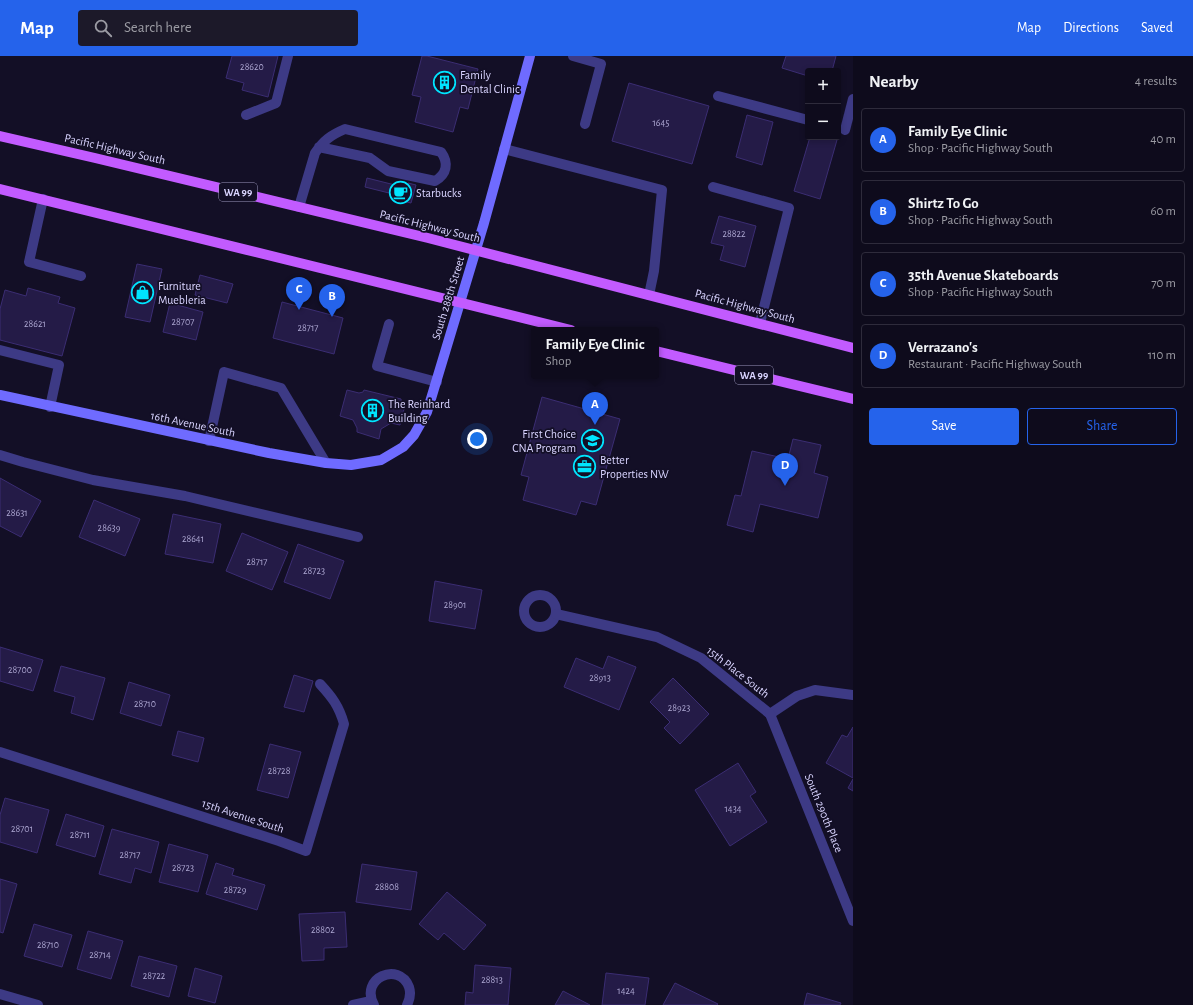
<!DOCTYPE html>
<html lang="en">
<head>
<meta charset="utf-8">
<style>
  body { margin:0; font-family:"Alegreya Sans",sans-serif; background:#1c1929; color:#f1f3f6 }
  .controls { position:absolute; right:12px; top:12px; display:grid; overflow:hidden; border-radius:4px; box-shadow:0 2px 6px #0003 }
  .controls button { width:36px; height:36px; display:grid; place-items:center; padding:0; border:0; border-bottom:1px solid #2e2b3b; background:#0e0b1c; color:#f1f3f6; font:20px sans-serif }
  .you { position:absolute; left:477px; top:383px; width:14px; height:14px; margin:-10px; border:3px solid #fff; border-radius:50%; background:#1a73e8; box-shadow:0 0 0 6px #1a73e833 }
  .badge { display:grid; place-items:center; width:26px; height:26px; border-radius:50%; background:#2563eb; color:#fff; font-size:13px; font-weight:700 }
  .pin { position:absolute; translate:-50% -33px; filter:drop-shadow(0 1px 2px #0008) }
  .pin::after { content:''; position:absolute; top:21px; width:14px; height:12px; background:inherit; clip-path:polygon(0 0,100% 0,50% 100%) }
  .popup { position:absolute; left:531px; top:271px; width:128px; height:52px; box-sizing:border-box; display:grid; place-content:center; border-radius:4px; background:#0e0b1c; filter:drop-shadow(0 1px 3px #0005); font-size:13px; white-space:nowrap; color:#9b9ba3 }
  .popup b { font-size:15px; color:#f1f3f6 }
  .popup::after { content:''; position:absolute; left:50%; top:100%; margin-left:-8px; border:8px solid transparent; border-top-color:#0e0b1c }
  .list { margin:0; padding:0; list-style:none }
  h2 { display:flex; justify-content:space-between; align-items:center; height:52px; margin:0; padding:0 16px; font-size:17px }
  h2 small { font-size:13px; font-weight:400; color:#9b9ba3 }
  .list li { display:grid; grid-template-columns:26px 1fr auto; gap:12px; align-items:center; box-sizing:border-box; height:64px; margin:0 8px 8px; padding:0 8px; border:1px solid #2e2b3b; border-radius:4px }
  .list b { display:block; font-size:15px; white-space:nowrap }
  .list p { margin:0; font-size:13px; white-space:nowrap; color:#9b9ba3 }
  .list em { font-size:13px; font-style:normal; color:#9b9ba3 }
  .actions { display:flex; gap:8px; padding:12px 16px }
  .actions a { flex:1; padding:9px 0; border:1px solid #2563eb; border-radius:4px; text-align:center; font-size:14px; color:#2563eb }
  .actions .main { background:#2563eb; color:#fff }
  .icon { flex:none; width:22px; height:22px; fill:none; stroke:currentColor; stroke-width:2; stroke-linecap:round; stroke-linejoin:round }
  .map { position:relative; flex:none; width:853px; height:949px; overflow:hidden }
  header { display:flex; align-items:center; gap:24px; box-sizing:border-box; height:56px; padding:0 20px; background:#2563eb; color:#fff }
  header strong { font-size:19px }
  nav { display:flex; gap:22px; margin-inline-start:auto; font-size:14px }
  .search { width:280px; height:36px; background:#1c1929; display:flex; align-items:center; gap:10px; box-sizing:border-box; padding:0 14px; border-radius:4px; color:#9b9ba3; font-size:15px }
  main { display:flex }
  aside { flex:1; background:#0e0b1c }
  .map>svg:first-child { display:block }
  .building { fill:#241b47; stroke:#3b2d73 }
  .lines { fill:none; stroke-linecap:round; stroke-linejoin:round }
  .lane { stroke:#3d3a85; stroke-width:10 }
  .street { stroke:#3d3a85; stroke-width:10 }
  .secondary { stroke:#6f6bff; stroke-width:10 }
  .primary { stroke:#c25bff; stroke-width:10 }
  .labels { text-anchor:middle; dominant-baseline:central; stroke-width:3.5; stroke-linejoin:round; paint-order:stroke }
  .number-label { font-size:10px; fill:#aca6d1 }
  .shield { fill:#130f26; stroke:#9e99be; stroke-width:1 }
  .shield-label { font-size:11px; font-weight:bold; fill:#d9d4ff }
  .poi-label { font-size:12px; fill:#d9d4ff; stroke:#130f26; text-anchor:start }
  .street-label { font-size:12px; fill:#d9d4ff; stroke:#130f26 }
</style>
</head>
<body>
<header>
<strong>Map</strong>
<div class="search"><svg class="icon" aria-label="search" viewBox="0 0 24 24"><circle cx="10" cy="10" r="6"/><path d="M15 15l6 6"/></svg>Search here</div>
<nav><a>Map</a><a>Directions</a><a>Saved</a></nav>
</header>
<main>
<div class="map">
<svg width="853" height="949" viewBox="0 0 853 949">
  <rect width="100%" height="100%" fill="#130f26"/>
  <g class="building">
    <polygon points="232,0 278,0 268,41 242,34 244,27 226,22"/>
    <polygon points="422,0 427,0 478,13 468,53 460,51 453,76 415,66 421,41 412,39"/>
    <polygon points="786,0 836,0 832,15 808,15 808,20 782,12"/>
    <polygon points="629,27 709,50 692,108 612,85"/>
    <polygon points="747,59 773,66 762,109 736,101"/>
    <polygon points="810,81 827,81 837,84 820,143 794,135"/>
    <polygon points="367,122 407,132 408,127 416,129 411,147 403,145 405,141 365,131"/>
    <polygon points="719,160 756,170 745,211 720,204 724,190 711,187"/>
    <polygon points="137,208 162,213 150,266 125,261"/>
    <polygon points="200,219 233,228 227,247 195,239"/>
    <polygon points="28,232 60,241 58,247 75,252 62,300 0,284 0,253 5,234 26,240"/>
    <polygon points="282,246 343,262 334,298 273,282"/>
    <polygon points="170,247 203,256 196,284 163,276"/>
    <polygon points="347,334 359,337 363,336 364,334 401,343 402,349 405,349 400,369 391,367 381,373 379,383 357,376 357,372 353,364 340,360"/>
    <polygon points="542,341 620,363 596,449 581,445 576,459 523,444 529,421 521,419"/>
    <polygon points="793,383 821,389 814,417 828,421 818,462 760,448 753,476 727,469 735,439 741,440 752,395 788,403"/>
    <polygon points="0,422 41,445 21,481 0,470"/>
    <polygon points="94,444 140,463 125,500 79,481"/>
    <polygon points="173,458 221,468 213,507 165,498"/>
    <polygon points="242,477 288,496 272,534 226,515"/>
    <polygon points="298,488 344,505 330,543 284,526"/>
    <polygon points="435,525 482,534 475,573 429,565"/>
    <polygon points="0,591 43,604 33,635 0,625"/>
    <polygon points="608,600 636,611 619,654 564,631 576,602 603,613"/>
    <polygon points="61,610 105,622 93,664 71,657 75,641 54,635"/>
    <polygon points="294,619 313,625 304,656 284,651"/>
    <polygon points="673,622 709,658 680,688 664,672 670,666 650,646"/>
    <polygon points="129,626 170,639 161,670 120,657"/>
    <polygon points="853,671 853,722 826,707 842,679 847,681"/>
    <polygon points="178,675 204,682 198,706 172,699"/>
    <polygon points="270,688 301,696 288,742 257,734"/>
    <polygon points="738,707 756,736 750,740 767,766 730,790 695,734"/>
    <polygon points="853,723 853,735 848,732"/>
    <polygon points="5,742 49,754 37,797 0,786 0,759"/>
    <polygon points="66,758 104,770 95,801 56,789"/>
    <polygon points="112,773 159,786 151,817 135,812 131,827 99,818"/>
    <polygon points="169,788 208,799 198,836 159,826"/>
    <polygon points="216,807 234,813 232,819 265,829 257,854 206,838"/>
    <polygon points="362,808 417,816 411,854 356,846"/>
    <polygon points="0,823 17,828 3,877 0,876"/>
    <polygon points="447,836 486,869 464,894 444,877 438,884 419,868"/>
    <polygon points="345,856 347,891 324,892 324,904 302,905 299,858"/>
    <polygon points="34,868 72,879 62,911 24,900"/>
    <polygon points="88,875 123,885 111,923 77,913"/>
    <polygon points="139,900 177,910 169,941 131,930"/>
    <polygon points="475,909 511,912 508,949 465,949 466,936 473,937"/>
    <polygon points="195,912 222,920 215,947 188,940"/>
    <polygon points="606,917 649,922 645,949 602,949"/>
    <polygon points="675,927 718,948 717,949 663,949"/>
    <polygon points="563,935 590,949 555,949"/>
    <polygon points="807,937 841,947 840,949 804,949"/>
  </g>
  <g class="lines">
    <g class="lane">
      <polyline points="573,0 601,8 585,68"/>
      <polyline points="246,59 276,47 288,0"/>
      <polyline points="504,93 662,134 654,215 649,239"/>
      <polyline points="713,131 789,152 760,267"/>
      <polyline points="43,143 29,206 81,220"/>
      <path d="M299,151l16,-54c9,-13 16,-18 30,-24l96,23c8,11 6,22 -6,29l-47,-10 -18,-13 -51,-11"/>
      <polyline points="389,268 377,310 437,326"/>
      <polyline points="0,294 59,309 50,351"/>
      <polyline points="209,385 224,316 281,332 326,407"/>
      <polyline points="0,399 23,406 93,424 185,440 358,481"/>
    </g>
    <g class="street">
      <polyline points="718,40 808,64"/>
      <polyline points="845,74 853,43"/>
      <circle cx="540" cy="555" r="16"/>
      <polyline points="556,558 657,581 701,602 770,658 797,640 815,634 853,639"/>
      <polyline points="770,658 853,865"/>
      <path d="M0,696l279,89 27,10 38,-127c-5,-18 -12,-27 -24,-40"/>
      <polyline points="0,938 38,949"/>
      <polyline points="353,949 371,945"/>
      <path d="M374,949c-15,-27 25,-44 35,-18 2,6 1,12 -2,18"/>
    </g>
    <polyline class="secondary" points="0,339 269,397 326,407 351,409 381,404 403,391 414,379 427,356 484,167 530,0"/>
    <g class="primary">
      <polyline points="0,80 95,102 428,182 853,292"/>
      <polyline points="0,133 571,274"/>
      <polyline points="656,295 853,343"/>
    </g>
  </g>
  <defs>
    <symbol id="building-ring" viewBox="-11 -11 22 22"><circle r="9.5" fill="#130f26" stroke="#00e5ff" stroke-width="1.5"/><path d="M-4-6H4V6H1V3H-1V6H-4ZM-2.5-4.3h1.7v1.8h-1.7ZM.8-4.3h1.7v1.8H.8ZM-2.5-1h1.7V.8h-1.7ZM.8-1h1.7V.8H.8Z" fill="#00e5ff"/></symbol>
    <symbol id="cafe-ring" viewBox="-11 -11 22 22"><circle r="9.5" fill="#130f26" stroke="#00e5ff" stroke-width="1.5"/><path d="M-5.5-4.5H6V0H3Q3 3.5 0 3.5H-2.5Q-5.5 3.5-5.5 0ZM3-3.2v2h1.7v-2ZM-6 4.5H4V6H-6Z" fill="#00e5ff"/></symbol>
    <symbol id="shop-ring" viewBox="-11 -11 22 22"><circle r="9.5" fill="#130f26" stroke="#00e5ff" stroke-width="1.5"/><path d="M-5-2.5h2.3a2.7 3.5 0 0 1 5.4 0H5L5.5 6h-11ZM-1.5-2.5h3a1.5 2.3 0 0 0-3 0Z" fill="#00e5ff"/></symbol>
    <symbol id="school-ring" viewBox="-11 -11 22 22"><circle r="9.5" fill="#130f26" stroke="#00e5ff" stroke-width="1.5"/><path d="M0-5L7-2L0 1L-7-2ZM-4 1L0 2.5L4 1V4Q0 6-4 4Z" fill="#00e5ff"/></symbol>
    <symbol id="office-ring" viewBox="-11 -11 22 22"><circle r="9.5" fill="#130f26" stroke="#00e5ff" stroke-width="1.5"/><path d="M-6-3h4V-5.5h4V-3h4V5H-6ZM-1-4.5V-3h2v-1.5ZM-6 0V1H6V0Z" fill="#00e5ff"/></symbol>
  </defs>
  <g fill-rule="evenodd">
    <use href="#building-ring" x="432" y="14" width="25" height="25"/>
    <use href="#cafe-ring" x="388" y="124" width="25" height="25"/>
    <use href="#shop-ring" x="130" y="224" width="25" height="25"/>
    <use href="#building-ring" x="360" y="342" width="25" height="25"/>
    <use href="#school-ring" x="580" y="372" width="25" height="25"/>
    <use href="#office-ring" x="572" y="398" width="25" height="25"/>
  </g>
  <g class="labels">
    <g class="number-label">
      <text x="252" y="11">28620</text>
      <text x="661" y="67">1645</text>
      <text x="734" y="178">28822</text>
      <text x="183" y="266">28707</text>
      <text x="35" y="268">28621</text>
      <text x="308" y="272">28717</text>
      <text x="17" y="457">28631</text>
      <text x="109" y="472">28639</text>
      <text x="193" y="483">28641</text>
      <text x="257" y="506">28717</text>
      <text x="314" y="515">28723</text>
      <text x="455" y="549">28901</text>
      <text x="20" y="614">28700</text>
      <text x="600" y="622">28913</text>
      <text x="145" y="648">28710</text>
      <text x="679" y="652">28923</text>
      <text x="279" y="715">28728</text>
      <text x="733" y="753">1434</text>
      <text x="22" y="773">28701</text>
      <text x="80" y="779">28711</text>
      <text x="130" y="799">28717</text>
      <text x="183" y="812">28723</text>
      <text x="387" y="831">28808</text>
      <text x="235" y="834">28729</text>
      <text x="323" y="874">28802</text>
      <text x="48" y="889">28710</text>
      <text x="100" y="899">28714</text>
      <text x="154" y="920">28722</text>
      <text x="492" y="924">28813</text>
      <text x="626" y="935">1424</text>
    </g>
    <g class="shield">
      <rect x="219" y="127" width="38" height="18" rx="3"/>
      <rect x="735" y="310" width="38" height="18" rx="3"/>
    </g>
    <g class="shield-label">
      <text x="238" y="136">WA 99</text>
      <text x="754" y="319">WA 99</text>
    </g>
    <g class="poi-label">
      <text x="460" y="19">Family<tspan x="460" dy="14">Dental Clinic</tspan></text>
      <text x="416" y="137">Starbucks</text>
      <text x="158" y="230">Furniture<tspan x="158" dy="14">Muebleria</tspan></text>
      <text x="388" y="348">The Reinhard<tspan x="388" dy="14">Building</tspan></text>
      <text x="576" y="378" text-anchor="end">First Choice<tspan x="576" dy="14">CNA Program</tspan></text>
      <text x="600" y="404">Better<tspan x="600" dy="14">Properties NW</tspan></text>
    </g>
    <g class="street-label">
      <text transform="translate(115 93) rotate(13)">Pacific Highway South</text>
      <text transform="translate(430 170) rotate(14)">Pacific Highway South</text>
      <text transform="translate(448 242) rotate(-73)">South 288th Street</text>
      <text transform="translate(745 250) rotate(15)">Pacific Highway South</text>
      <text transform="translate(193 368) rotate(12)">16th Avenue South</text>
      <text transform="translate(738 616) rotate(38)">15th Place South</text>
      <text transform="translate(824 757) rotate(68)">South 290th Place</text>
      <text transform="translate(243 760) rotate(18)">15th Avenue South</text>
    </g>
  </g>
</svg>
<div class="controls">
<button>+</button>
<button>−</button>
</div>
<div class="you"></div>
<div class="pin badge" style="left:595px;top:369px">A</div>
<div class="popup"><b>Family Eye Clinic</b>Shop</div>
<div class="pin badge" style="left:332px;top:261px">B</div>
<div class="pin badge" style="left:299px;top:254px">C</div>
<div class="pin badge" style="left:785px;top:430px">D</div>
</div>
<aside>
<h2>Nearby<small>4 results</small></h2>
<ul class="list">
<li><span class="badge">A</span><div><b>Family Eye Clinic</b><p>Shop · Pacific Highway South</p></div><em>40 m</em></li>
<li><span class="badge">B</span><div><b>Shirtz To Go</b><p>Shop · Pacific Highway South</p></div><em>60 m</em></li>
<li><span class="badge">C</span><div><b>35th Avenue Skateboards</b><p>Shop · Pacific Highway South</p></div><em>70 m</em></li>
<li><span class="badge">D</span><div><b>Verrazano's</b><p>Restaurant · Pacific Highway South</p></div><em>110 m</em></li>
</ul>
<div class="actions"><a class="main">Save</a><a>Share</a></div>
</aside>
</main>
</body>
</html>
